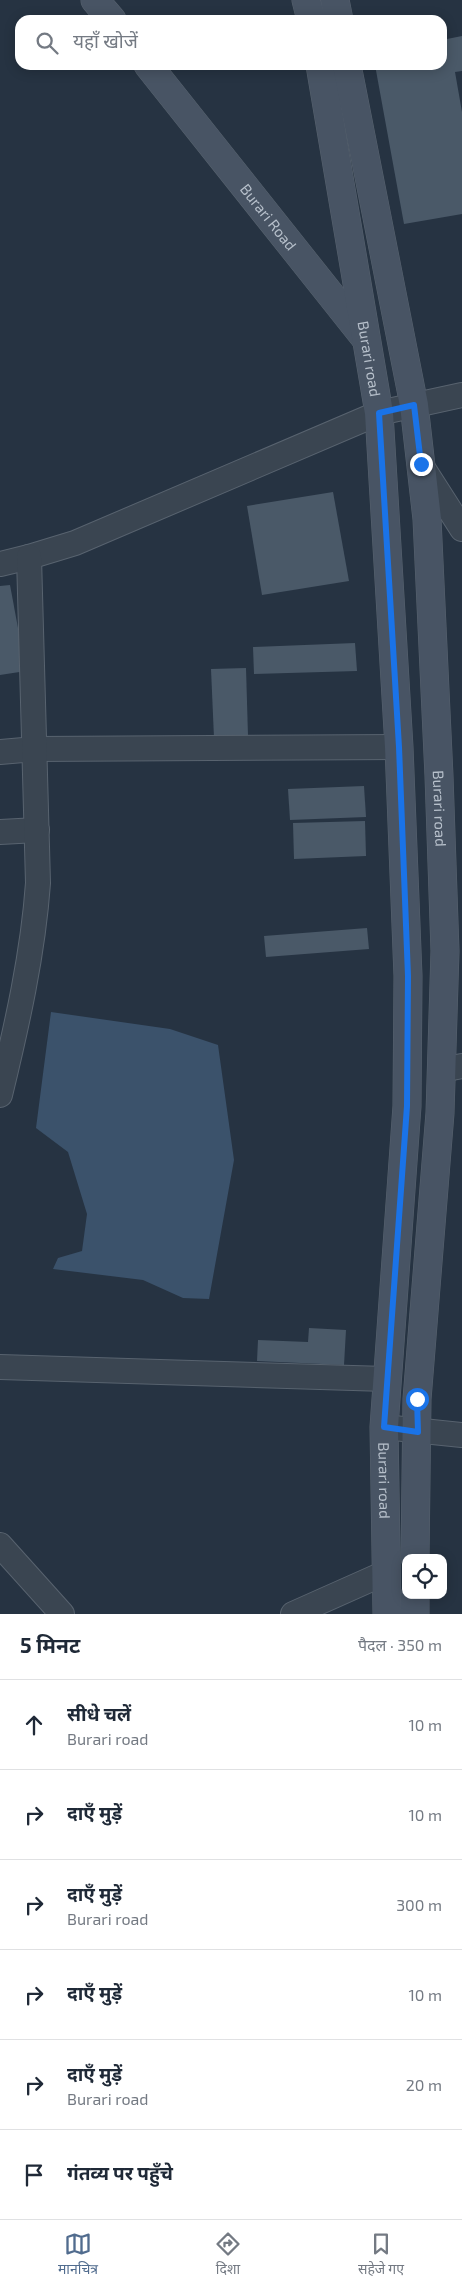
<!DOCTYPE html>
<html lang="hi">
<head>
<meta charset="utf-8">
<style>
  body { margin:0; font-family:"Exo 2","Noto Sans Devanagari",sans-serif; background:#f6f6f7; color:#1f2937 }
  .controls { position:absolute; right:15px; bottom:15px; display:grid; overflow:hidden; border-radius:10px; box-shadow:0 2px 12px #0003 }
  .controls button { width:45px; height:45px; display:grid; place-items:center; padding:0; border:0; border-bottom:1px solid #e0e1e3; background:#fff; color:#1f2937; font:25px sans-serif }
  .stop { position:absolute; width:15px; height:15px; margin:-11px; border:4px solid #1a73e8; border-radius:50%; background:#fff }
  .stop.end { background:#1a73e8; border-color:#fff; box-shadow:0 1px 5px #0008 }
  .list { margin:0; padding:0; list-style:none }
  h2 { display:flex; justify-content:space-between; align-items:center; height:65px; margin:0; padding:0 20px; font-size:21px }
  h2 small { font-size:16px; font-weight:400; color:#747a83 }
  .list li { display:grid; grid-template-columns:32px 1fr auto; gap:15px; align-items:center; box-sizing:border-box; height:90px; padding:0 20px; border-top:1px solid #e0e1e3 }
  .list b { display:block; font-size:19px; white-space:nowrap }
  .list p { margin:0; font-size:16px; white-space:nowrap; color:#747a83 }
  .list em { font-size:16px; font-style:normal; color:#747a83 }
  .icon { flex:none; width:28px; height:28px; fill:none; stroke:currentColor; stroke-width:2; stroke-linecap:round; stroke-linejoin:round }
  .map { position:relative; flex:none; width:462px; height:1614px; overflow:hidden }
  .search { position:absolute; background:#fff; box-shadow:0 2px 12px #0003; left:15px; right:15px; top:15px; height:55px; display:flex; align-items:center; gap:12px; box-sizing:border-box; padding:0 18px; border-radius:15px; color:#747a83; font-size:19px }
  .sheet { height:605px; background:#fff }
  nav { display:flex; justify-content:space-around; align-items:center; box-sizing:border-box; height:70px; border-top:1px solid #e0e1e3; background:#fff; font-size:14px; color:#747a83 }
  nav a { display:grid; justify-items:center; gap:2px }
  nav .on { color:#516c8e }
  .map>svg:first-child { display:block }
  .water { fill:#3b526b }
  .building { fill:#4a5968 }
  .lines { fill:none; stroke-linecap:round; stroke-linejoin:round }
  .street-casing { stroke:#58636f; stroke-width:26 }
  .secondary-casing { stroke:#58636f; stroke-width:29 }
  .street { stroke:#3a4551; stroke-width:24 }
  .secondary { stroke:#485464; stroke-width:28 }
  .route { stroke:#1a73e8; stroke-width:6 }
  .labels { text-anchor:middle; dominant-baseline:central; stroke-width:4; stroke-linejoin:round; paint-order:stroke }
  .street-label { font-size:15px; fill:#b7c0cb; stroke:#1f2a37 }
</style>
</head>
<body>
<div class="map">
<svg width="462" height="1614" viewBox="0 0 462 1614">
  <rect width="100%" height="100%" fill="#263342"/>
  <polygon class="water" points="51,1012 170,1029 218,1045 234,1160 209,1299 183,1298 143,1280 53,1269 58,1258 82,1251 87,1214 68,1152 36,1128"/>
  <g class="building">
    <polygon points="462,36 462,71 455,72 462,112 462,214 404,224 375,65 442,65 442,40"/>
    <polygon points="333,492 349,581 262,595 247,506"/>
    <polygon points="10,585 26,671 0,675 0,586"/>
    <polygon points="355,643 357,671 254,674 253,647"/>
    <polygon points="246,668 248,736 214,738 211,669"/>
    <polygon points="364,786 366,817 290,820 288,789"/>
    <polygon points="365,821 366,856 294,859 293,823"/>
    <polygon points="367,928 369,949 266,957 264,936"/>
    <polygon points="309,1328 346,1330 344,1365 257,1361 258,1340 308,1342"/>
  </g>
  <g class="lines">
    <defs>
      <g id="street">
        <polyline points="421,465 462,529"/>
        <polyline points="0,564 29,557 75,543 379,413 462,395"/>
        <polyline points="0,752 35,749 399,747"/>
        <polyline points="0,832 37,830"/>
        <polyline points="441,1070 462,1066"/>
        <path d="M0,1095c17,-70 33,-141 38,-212l-9,-326"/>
        <polyline points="0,1367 386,1379"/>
        <polyline points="384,1427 462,1435"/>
        <polyline points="0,1545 62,1614"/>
        <polyline points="293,1614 385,1573"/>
      </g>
      <g id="secondary">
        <polyline points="95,0 112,20"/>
        <polyline points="306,0 311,20"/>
        <polyline points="335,0 339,20"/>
        <path id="s1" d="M148,65l217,273"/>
        <path id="s2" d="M320,65l59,348 20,334 9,229 -1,130 -23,321 3,187"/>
        <path id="s3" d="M347,65l67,340 13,114 12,257 6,175 -5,162 -23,286 -2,159"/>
        <polyline points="415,1595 415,1614"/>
      </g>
    </defs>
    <use href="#street" class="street-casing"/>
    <use href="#secondary" class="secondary-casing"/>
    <use href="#street" class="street"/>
    <use href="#secondary" class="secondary"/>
  </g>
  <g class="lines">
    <polyline class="route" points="417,1399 418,1432 384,1427 407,1106 408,976 399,747 379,413 414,405 421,464"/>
  </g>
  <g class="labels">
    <g class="street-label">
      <text stroke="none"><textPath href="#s1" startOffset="194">Burari Road</textPath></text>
      <text stroke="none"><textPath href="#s2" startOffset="298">Burari road</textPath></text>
      <text stroke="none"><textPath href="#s3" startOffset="751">Burari road</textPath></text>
      <text stroke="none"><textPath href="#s2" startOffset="1422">Burari road</textPath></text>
    </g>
  </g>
</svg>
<div class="controls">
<button><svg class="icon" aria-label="locate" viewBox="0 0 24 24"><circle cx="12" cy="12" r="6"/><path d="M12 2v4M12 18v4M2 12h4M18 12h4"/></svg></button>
</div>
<div class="stop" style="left:417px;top:1399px"></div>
<div class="stop end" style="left:421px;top:464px"></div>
<div class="search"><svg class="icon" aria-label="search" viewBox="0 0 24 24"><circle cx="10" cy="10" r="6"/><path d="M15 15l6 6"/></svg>यहाँ खोजें</div>
</div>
<section class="sheet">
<h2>5 मिनट<small>पैदल · 350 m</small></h2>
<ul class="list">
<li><svg class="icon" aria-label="ahead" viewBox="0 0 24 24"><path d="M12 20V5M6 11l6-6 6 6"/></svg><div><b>सीधे चलें</b><p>Burari road</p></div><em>10 m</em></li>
<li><svg class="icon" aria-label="right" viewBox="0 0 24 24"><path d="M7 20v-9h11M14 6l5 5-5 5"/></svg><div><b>दाएँ मुड़ें</b></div><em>10 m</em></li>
<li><svg class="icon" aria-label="right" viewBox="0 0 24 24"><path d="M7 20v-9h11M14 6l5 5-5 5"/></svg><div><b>दाएँ मुड़ें</b><p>Burari road</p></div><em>300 m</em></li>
<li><svg class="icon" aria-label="right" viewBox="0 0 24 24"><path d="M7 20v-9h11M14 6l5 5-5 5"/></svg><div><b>दाएँ मुड़ें</b></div><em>10 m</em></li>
<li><svg class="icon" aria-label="right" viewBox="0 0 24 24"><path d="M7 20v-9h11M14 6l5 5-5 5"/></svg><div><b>दाएँ मुड़ें</b><p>Burari road</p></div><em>20 m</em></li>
<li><svg class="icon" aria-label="arrive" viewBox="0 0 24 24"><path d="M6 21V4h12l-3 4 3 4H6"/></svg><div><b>गंतव्य पर पहुँचे</b></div></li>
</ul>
</section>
<nav>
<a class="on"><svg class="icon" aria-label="map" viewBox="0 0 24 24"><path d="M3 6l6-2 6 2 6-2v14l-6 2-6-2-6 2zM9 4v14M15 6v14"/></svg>मानचित्र</a>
<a><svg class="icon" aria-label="directions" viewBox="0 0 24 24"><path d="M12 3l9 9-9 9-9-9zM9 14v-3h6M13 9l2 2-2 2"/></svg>दिशा</a>
<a><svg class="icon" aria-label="saved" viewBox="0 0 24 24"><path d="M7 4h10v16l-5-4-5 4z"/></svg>सहेजे गए</a>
</nav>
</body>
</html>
